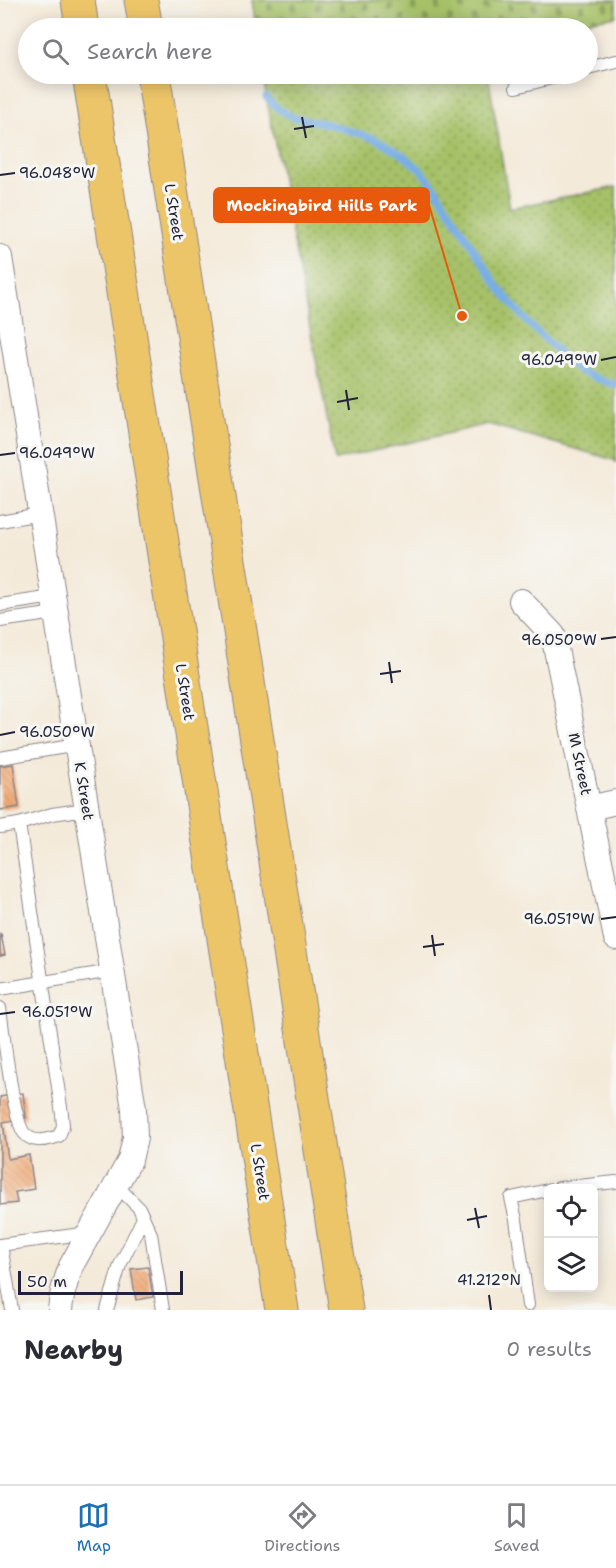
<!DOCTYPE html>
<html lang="en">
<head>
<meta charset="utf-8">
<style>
  body { margin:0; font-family:"Shantell Sans",sans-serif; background:#f7f7f7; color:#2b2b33 }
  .controls { position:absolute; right:18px; bottom:18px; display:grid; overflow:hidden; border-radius:9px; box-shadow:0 3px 15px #0003 }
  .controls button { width:54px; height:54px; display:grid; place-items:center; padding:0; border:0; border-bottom:2px solid #e1e1e2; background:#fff; color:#2b2b33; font:30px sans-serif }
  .scale { position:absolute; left:18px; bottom:15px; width:165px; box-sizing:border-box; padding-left:6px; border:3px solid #22223b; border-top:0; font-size:16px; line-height:21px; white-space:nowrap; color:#22223b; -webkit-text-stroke:4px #f6f6f2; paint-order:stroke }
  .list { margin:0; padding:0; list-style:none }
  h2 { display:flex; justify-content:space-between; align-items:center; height:78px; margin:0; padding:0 24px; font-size:26px }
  h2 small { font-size:20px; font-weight:400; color:#7c7c81 }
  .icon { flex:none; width:33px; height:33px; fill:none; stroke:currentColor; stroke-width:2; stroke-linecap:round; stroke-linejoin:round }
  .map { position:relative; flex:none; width:616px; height:1310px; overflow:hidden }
  .search { position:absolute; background:#fff; box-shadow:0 3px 15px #0003; left:18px; right:18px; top:18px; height:66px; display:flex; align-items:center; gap:15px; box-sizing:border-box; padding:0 21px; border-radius:33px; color:#7c7c81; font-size:22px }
  .sheet { height:174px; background:#fff }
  nav { display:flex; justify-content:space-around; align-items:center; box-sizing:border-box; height:84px; border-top:2px solid #e1e1e2; background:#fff; font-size:16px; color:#7c7c81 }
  nav a { display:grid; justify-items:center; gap:3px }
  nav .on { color:#1f6fb2 }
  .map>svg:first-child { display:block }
  .grass { fill:url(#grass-dots); stroke:#647252; stroke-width:1.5 }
  .cemetery { fill:url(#cemetery-stones); stroke:#647252; stroke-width:1.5 }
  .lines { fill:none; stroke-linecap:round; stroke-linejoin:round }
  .stream { stroke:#78aee6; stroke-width:7 }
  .building { fill:url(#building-back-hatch) }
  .lane-casing { stroke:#8b868a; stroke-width:14 }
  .street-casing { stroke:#8b868a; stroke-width:26 }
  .primary-casing { stroke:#8b868a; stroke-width:35 }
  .lane { stroke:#fff; stroke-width:12 }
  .street { stroke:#fff; stroke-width:24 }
  .primary { stroke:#edc569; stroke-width:33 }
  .ticks { fill:none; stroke:#22223b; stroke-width:2 }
  .labels { text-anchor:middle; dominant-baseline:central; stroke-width:6; stroke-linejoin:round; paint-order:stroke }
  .street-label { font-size:15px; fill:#22223b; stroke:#f6f6f2 }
  .ticks-label { font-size:15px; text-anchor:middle; fill:#22223b; stroke:#f6f6f2; stroke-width:6; stroke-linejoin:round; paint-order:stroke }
  .leader { fill:none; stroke:#e8590c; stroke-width:2 }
  .callout-dot { fill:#e8590c; stroke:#f6f6f2; stroke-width:2 }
  .callout { fill:#e8590c; stroke:#e8590c; stroke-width:2 }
  .callout-label { font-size:16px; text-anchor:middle; font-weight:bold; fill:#fff }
</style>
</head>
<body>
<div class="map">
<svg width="616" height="1310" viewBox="0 0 616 1310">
  <defs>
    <pattern id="grass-dots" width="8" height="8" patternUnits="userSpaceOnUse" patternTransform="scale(1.5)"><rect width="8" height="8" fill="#a6c168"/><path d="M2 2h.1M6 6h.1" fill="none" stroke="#879c57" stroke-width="1.8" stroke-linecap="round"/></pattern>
    <pattern id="cemetery-stones" width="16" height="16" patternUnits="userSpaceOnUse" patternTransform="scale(1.5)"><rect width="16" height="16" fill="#a6c168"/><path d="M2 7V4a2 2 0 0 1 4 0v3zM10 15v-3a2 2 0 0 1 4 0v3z" fill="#879c57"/></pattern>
    <pattern id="building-back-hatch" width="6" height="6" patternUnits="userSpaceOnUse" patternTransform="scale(1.5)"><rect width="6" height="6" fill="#f1ab78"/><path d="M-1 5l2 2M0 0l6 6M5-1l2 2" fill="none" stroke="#ce9369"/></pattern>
  </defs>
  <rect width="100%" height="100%" fill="#f6f6f2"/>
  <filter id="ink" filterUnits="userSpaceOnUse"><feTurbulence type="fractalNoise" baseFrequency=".0167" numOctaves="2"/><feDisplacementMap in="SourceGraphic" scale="12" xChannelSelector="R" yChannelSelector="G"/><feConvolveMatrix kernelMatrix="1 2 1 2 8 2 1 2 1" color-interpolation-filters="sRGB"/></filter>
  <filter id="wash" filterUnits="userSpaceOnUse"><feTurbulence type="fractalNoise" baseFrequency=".008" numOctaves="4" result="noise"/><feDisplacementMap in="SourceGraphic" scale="24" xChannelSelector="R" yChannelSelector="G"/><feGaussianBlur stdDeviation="1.35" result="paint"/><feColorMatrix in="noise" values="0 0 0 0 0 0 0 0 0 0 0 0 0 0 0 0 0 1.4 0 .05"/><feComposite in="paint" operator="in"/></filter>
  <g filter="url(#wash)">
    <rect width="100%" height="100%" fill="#f4ead9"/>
    <polygon class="grass" points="297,74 488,74 510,208 616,187 616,462 614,460 488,424 335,460 263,79"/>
    <polygon class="cemetery" points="252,0 616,0 616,16 547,28 256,28"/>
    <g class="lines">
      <polyline class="stream" points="266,97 278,109 292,117 328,124 376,139 403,155 420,169 436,189 498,287 529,324 577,370 600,380 616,385"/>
    </g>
    <g id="blocks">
      <g class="building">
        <polygon points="13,764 19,807 0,810 0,766"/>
        <polygon points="0,934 1,934 5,955 0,956"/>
        <polygon points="23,1093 26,1118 3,1122 8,1159 29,1155 34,1189 15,1192 17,1203 0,1205 0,1097"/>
        <polygon points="148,1267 153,1297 136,1300 131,1269"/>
      </g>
    </g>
  </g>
  <g filter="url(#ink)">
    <use href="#blocks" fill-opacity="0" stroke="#8b868a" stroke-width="1.5"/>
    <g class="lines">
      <defs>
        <g id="lane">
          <polyline points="588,68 616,61"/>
          <polyline points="516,87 568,74"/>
          <polyline points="0,521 40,514"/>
          <polyline points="0,605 53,597"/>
          <polyline points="0,621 56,613"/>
          <polyline points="0,758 77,745"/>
          <polyline points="0,827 19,824 52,814 87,809"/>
          <polyline points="0,989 112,971"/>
          <path d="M0,1008c3,22 13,111 24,125 9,11 23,7 35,3l4,-10 -1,-12 -43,-290"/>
          <polyline points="116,1185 139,1208 151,1234 163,1310"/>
          <polyline points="559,1188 616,1182"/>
          <polyline points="0,1245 89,1233"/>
          <polyline points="1,1245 12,1310"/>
          <polyline points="528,1305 516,1220 511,1198 548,1190"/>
          <polyline points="107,1310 120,1265 143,1218"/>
        </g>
        <g id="street">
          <path d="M0,257l134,852 1,29 -5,22 -59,106c-5,15 -10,28 -11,44"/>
          <polyline points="521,601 553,635 616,938"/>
          <polyline points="589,808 616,802"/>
        </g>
        <g id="primary">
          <polyline points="78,0 82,28"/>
          <polyline points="141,0 146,28"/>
          <polyline points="89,74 282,1310"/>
          <polyline points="153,74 346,1310"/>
        </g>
      </defs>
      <use href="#lane" class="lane-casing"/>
      <use href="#street" class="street-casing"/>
      <use href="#primary" class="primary-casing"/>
      <use href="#lane" class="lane"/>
      <use href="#street" class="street"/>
      <use href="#primary" class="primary"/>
    </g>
  </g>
  <path class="ticks" d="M302,117l4,21M294,129l20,-3M0,175l15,-2M601,360l15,-3M346,390l3,20M337,402l21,-4M0,455l15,-2M601,639l15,-2M389,662l3,21M380,674l21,-3M0,735l15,-3M601,919l15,-2M432,935l3,21M423,947l21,-3M0,1014l15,-2M475,1208l4,20M467,1220l20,-4M489,1295l2,15"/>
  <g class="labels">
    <g class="street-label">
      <text transform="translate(174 212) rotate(81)">L Street</text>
      <text transform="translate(185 692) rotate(81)">L Street</text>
      <text transform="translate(580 764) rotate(78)">M Street</text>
      <text transform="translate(84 791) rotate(81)">K Street</text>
      <text transform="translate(260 1172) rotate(81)">L Street</text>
    </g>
  </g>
  <g class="ticks-label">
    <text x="57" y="178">96.048°W</text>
    <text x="559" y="365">96.049°W</text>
    <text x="57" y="458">96.049°W</text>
    <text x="559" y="645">96.050°W</text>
    <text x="57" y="737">96.050°W</text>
    <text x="559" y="924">96.051°W</text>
    <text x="57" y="1017">96.051°W</text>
    <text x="489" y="1285">41.212°N</text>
  </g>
  <path class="leader" d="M462 316L429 205"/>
  <circle class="callout-dot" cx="462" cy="316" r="6"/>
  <rect class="callout" x="214" y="188" width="215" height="34" rx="6"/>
  <g class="callout-label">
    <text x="322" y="211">Mockingbird Hills Park</text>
  </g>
</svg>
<div class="controls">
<button><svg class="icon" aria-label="locate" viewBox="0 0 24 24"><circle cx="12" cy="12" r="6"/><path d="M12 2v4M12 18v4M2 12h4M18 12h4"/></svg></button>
<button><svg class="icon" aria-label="layers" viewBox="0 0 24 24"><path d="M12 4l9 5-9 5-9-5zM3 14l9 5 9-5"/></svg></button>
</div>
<div class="scale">50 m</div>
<div class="search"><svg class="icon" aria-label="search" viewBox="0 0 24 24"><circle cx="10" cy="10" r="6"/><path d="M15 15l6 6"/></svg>Search here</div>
</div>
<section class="sheet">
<h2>Nearby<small>0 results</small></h2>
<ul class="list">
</ul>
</section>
<nav>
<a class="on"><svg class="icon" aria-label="map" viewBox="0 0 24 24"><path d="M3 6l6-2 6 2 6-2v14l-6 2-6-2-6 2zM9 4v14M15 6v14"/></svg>Map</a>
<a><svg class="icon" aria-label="directions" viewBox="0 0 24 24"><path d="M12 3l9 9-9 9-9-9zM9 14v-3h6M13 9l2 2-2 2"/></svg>Directions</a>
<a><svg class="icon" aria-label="saved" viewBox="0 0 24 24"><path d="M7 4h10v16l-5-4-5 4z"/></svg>Saved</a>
</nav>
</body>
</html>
